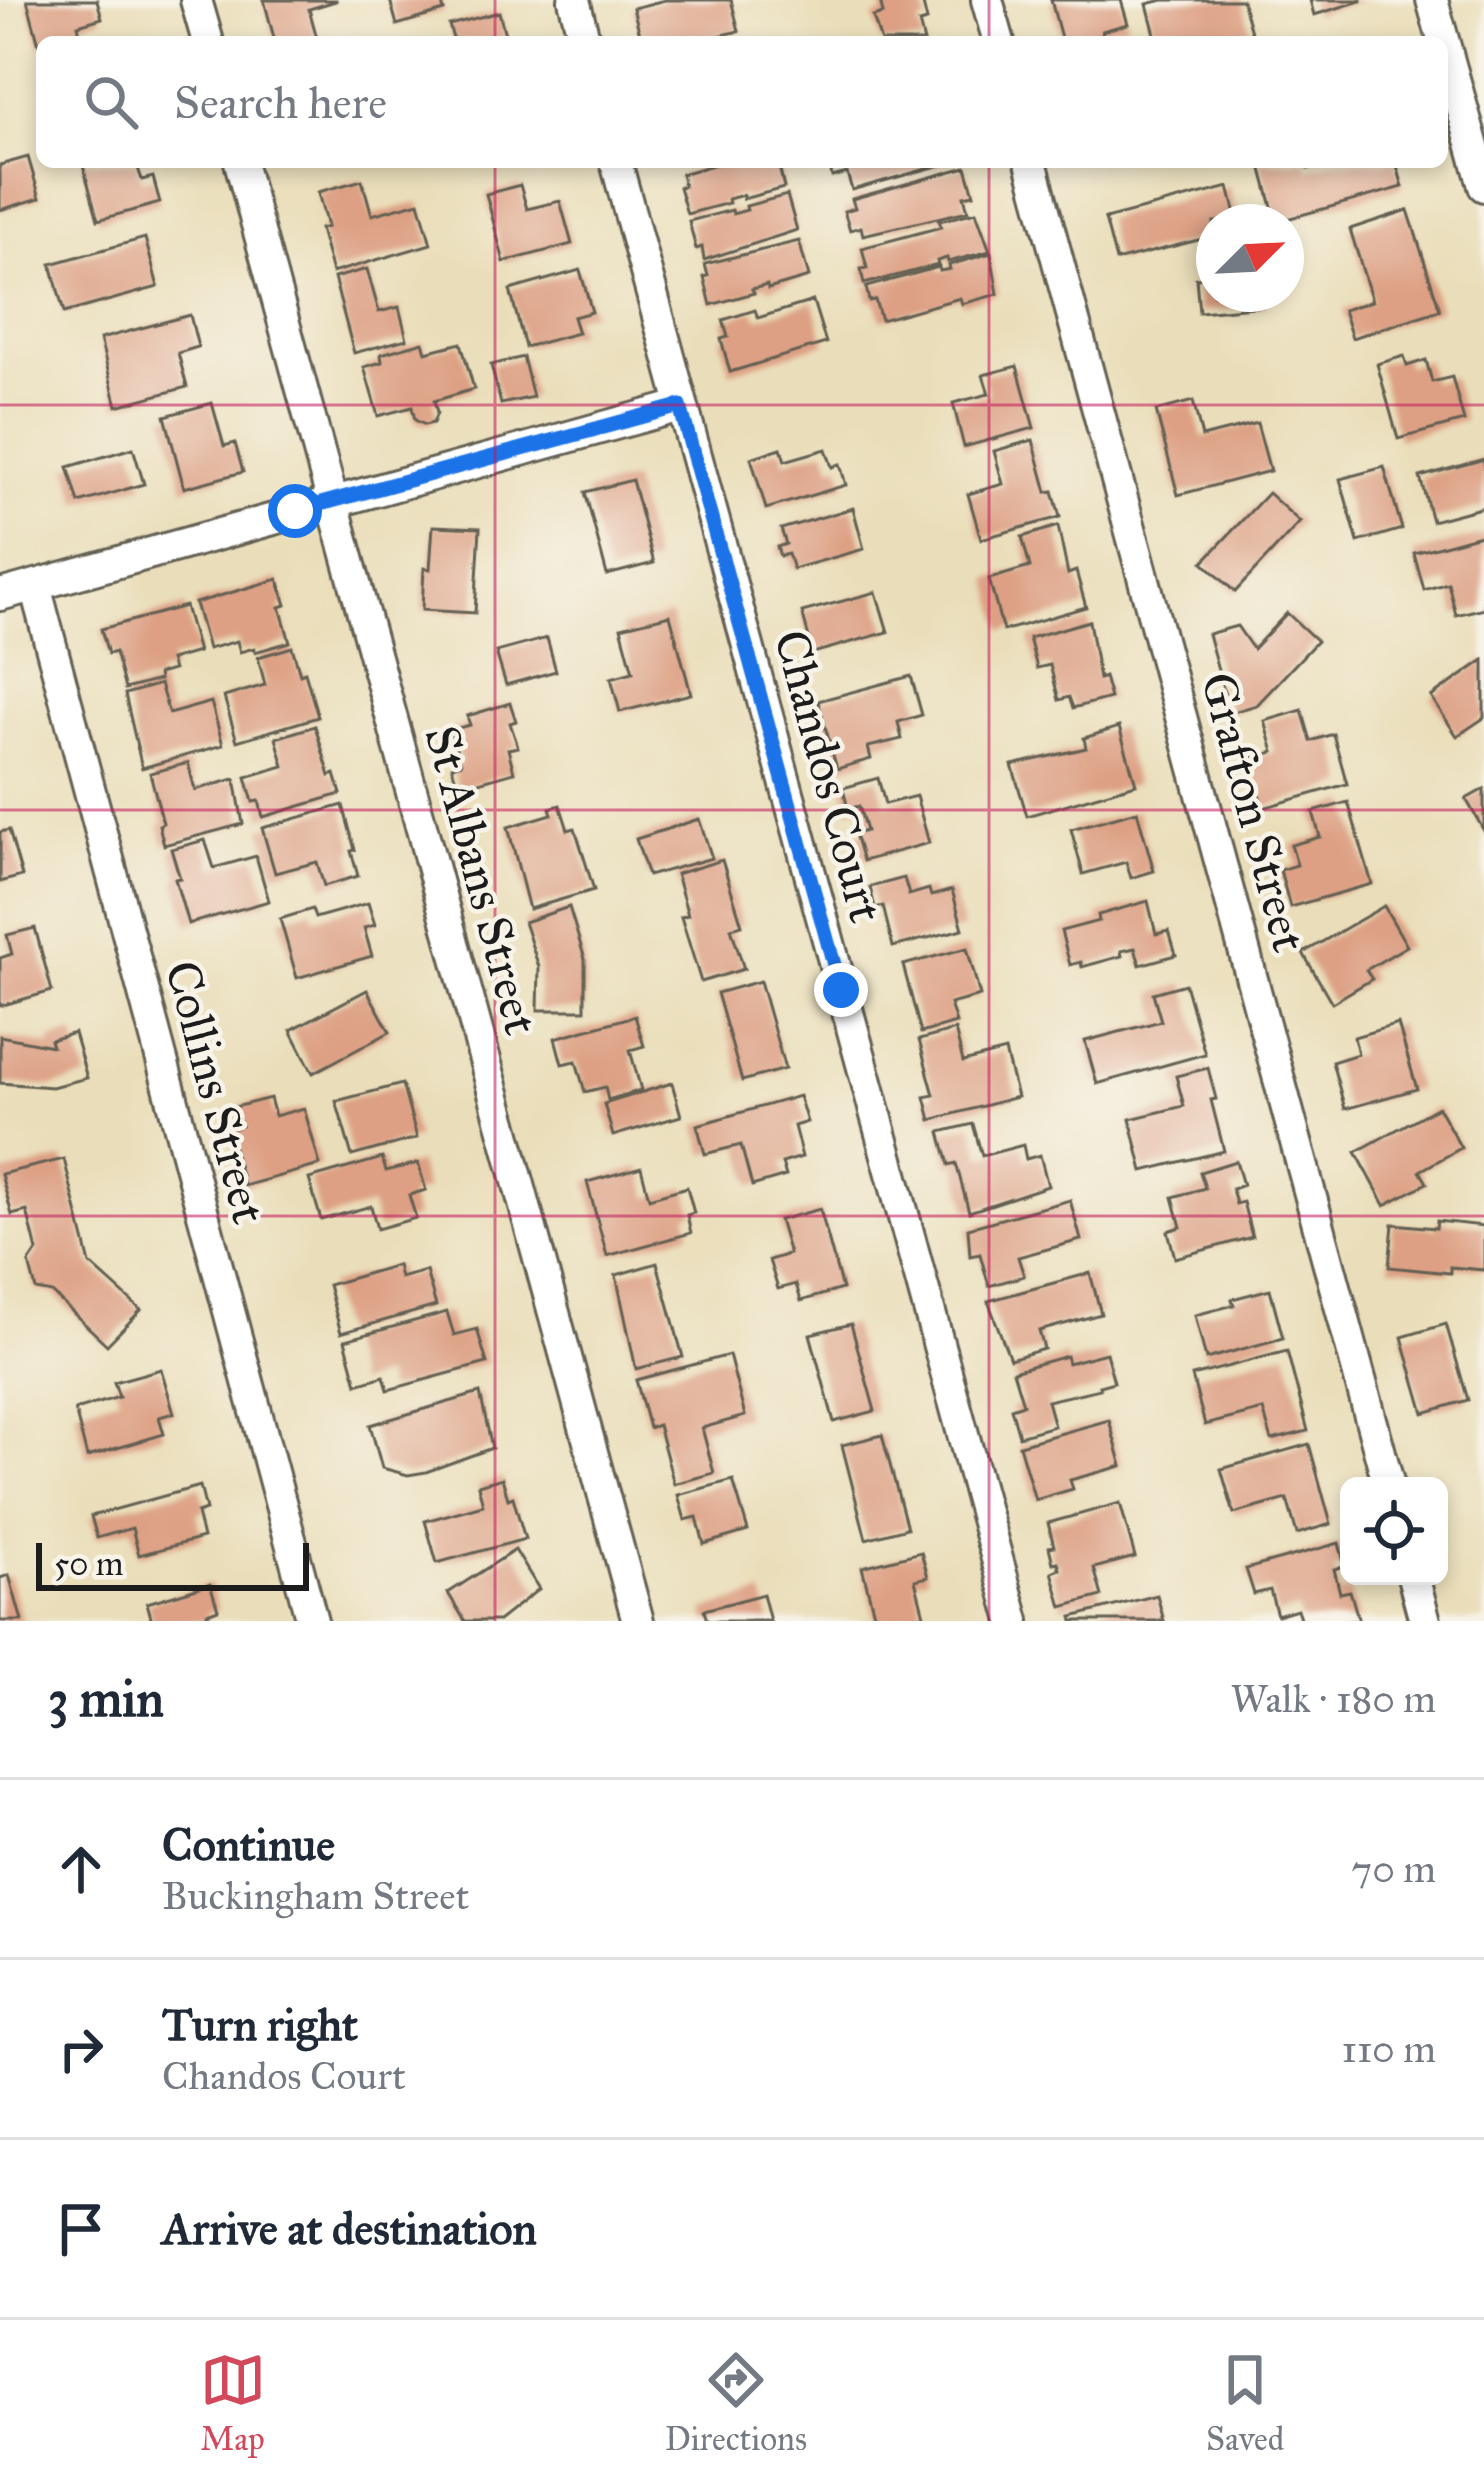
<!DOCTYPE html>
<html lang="en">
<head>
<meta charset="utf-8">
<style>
  body { margin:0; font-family:"IM FELL Great Primer",serif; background:#f6f6f7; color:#1f2937 }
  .controls { position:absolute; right:36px; bottom:36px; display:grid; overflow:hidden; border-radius:18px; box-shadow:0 6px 18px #0003 }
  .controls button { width:108px; height:108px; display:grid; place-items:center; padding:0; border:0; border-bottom:3px solid #e0e1e3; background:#fff; color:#1f2937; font:60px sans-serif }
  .compass { position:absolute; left:1196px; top:204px; width:108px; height:108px; border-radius:50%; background:#fff; box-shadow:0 6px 18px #0003; rotate:66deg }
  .scale { position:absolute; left:36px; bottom:30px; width:273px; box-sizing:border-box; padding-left:12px; border:6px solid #1c1c1c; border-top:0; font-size:33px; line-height:42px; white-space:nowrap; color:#1c1c1c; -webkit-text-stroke:9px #f7f3e8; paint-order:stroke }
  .stop { position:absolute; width:36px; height:36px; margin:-27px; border:9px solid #1a73e8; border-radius:50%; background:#fff }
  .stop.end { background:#1a73e8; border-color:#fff; box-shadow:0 3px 12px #0008 }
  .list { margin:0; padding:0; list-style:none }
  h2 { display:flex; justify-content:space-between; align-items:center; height:156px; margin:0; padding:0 48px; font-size:51px }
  h2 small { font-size:39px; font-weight:400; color:#747a83 }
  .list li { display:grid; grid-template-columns:78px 1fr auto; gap:36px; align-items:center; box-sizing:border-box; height:180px; padding:0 48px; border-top:3px solid #e0e1e3 }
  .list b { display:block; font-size:45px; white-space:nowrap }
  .list p { margin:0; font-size:39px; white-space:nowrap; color:#747a83 }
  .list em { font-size:39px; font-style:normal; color:#747a83 }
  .icon { flex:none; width:66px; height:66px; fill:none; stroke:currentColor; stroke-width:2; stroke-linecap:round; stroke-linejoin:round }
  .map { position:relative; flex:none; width:1484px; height:1621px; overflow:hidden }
  .search { position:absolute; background:#fff; box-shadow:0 6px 18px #0003; left:36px; right:36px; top:36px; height:132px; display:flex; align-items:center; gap:30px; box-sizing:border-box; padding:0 42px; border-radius:18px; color:#747a83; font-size:45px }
  .sheet { height:696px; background:#fff }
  nav { display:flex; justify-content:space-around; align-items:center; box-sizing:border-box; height:168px; border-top:3px solid #e0e1e3; background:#fff; font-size:33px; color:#747a83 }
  nav a { display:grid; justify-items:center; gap:6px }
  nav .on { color:#d1495b }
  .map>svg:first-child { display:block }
  .building { fill:#dda084 }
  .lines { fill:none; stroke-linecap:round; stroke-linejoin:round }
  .street-casing { stroke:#646053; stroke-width:36 }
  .street { stroke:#fff; stroke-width:30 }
  .route { stroke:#1a73e8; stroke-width:15 }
  .grid { fill:none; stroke:#c2185b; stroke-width:3; stroke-opacity:0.55 }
  .labels { text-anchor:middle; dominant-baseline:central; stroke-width:9; stroke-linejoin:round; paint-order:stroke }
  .street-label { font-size:48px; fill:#1c1c1c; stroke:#f7f3e8 }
</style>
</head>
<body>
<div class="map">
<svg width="1484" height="1621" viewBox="0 0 1484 1621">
  <rect width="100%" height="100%" fill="#f7f3e8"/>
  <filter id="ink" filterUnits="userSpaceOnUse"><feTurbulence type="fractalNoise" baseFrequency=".00833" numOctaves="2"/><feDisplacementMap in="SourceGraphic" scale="24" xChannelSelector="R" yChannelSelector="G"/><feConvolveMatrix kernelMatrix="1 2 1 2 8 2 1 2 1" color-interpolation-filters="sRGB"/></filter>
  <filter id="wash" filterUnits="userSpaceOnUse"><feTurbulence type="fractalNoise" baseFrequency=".004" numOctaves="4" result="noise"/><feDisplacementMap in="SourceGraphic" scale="48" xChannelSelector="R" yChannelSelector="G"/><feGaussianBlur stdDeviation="2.7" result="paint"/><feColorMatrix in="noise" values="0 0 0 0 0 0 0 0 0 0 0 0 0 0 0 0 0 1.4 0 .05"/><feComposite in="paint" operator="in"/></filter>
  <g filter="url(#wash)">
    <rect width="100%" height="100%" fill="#eadeba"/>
    <g id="blocks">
      <g class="building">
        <polygon points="27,0 97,0 102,18 78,25 82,42 42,42 41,52"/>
        <polygon points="264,0 336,0 336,1 309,9 318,42 275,42"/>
        <polygon points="390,0 441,0 444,11 397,25"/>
        <polygon points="665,0 731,0 739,31 695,42 649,42 647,36 641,38 633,8"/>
        <polygon points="880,0 922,0 927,21 919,23 924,42 881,42 873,17 883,14"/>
        <polygon points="1051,0 1121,0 1128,24 1102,31 1105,42 1062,42"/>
        <polygon points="1163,0 1242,0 1252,36 1231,42 1157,42 1147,4"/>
        <polygon points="1310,0 1361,0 1361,1 1314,15"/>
        <polygon points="499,12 507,42 454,42 449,25"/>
        <polygon points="28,157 40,198 0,210 0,165"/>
        <polygon points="82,162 136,162 142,180 153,177 160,203 98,220"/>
        <polygon points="723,162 778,162 784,188 743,199 743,195 728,199 729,203 687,214 679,187 684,186 681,174"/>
        <polygon points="829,162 948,162 948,163 852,190 847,173 832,177"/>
        <polygon points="1260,162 1306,162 1308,169 1334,162 1396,162 1403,187 1276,222"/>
        <polygon points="966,167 974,194 964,196 968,211 863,235 861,227 850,230 844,211 855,208 852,199"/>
        <polygon points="362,180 372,215 419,202 431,244 332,273 320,229 327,227 318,192"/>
        <polygon points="520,185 527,209 560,201 572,244 504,262 486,194"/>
        <polygon points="1229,187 1238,222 1214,222 1214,236 1116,261 1105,219"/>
        <polygon points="787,195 797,230 704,260 702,247 696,249 689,221 732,210 733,214 747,210 746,206"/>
        <polygon points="1408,210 1440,310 1352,338 1343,310 1372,301 1350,229"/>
        <polygon points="976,212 990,251 948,262 947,258 937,261 938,265 864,284 861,269 867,268 862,248 941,227 939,221"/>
        <polygon points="145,238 158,287 64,313 51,264"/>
        <polygon points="799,241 809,277 768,289 767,285 752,289 754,293 711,305 704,277 708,276 705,264"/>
        <polygon points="991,253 998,294 962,304 960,298 881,320 875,300 869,301 866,287 939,267 940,271 950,269 949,265"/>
        <polygon points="367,269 379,312 399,307 407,339 354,353 334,278"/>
        <polygon points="580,270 592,312 573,317 578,333 525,347 510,290"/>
        <polygon points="1214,276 1214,294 1264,294 1265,306 1199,312 1196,278"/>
        <polygon points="813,301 826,343 730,372 721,339 728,337 723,320 755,310 758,318"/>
        <polygon points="190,315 198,347 178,353 187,387 117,406 100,339"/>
        <polygon points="423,342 426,352 461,343 474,389 434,401 437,413 433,423 425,425 415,420 412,407 378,416 364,367 382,362 381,354"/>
        <polygon points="1404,356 1407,366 1426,360 1432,382 1452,377 1464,421 1398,439 1377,364"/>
        <polygon points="523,357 533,397 501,404 491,365"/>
        <polygon points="1017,366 1034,428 964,447 953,403 989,394 983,375"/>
        <polygon points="1193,401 1202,437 1257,423 1270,471 1178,495 1156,411"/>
        <polygon points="212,403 224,446 235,443 243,472 184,488 165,416"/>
        <polygon points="1033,440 1047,492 1053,491 1060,517 981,539 968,494 1003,484 994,451"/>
        <polygon points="133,448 144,484 79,503 68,467"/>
        <polygon points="781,448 785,461 826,449 832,467 840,464 846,485 766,509 751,458"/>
        <polygon points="1484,459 1484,507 1432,521 1420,477"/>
        <polygon points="1384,467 1402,529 1358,542 1340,479"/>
        <polygon points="632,480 654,563 607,575 585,492"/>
        <polygon points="1268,493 1300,522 1235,592 1203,562"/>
        <polygon points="853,508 864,549 793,569 788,554 780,556 777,547 786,544 781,529"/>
        <polygon points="433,526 480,528 475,613 422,610 424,568 430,569"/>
        <polygon points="1058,526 1068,574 1076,571 1086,607 1003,631 989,579 1030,567 1022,537"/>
        <polygon points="1484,534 1484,608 1456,615 1448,583 1424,590 1414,553"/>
        <polygon points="278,579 286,605 280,607 290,642 255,652 254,648 240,652 237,641 208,649 195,603"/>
        <polygon points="876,592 888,632 813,653 802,612"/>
        <polygon points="185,606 198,652 170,660 173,670 158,674 159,680 125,689 115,652 108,654 101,629"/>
        <polygon points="1287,613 1317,641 1257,705 1230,713 1208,634 1237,626 1253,649"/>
        <polygon points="670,615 691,694 620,712 611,678 633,672 621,627"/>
        <polygon points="1089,621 1099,679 1104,677 1110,698 1073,708 1069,697 1059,700 1050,665 1037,668 1029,638"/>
        <polygon points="547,638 556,671 506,685 496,652"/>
        <polygon points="292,647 300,674 305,672 318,717 237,741 224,697 265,685 258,657"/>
        <polygon points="1484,660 1484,718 1457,736 1431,697"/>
        <polygon points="911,676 922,715 898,722 902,739 868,747 871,759 837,769 818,701"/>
        <polygon points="160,684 169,714 211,702 223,745 142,768 125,694"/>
        <polygon points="510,703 516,721 510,723 518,747 508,749 514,772 458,788 452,766 461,763 450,730 470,725 467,716"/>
        <polygon points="1302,710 1311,741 1333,734 1347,784 1263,808 1249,759 1274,752 1265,721"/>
        <polygon points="315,726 330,776 335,774 341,794 263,817 259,801 253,802 246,777 284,766 276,738"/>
        <polygon points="1119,727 1136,784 1027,816 1012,765 1086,748 1084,738"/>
        <polygon points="188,763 195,790 235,779 243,824 164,845 159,825 163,823 150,773"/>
        <polygon points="878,778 885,804 916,796 929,843 863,861 855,834 866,831 859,806 848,809 843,788"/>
        <polygon points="1484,789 1484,831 1466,799"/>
        <polygon points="1348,802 1372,884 1290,907 1280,870 1297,865 1291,845 1320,837 1313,812"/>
        <polygon points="343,805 355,850 351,851 358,876 324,886 317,862 275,873 262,828"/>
        <polygon points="560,805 568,830 575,828 594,890 529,909 508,827 552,814 550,808"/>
        <polygon points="1137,811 1154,871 1131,878 1126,862 1083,874 1071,829"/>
        <polygon points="699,819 712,858 648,876 636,839"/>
        <polygon points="9,830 22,876 0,882 0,832"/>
        <polygon points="205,840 214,868 256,856 269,901 188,924 175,879 180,878 171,849"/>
        <polygon points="722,860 742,925 731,928 744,969 701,982 681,917 688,915 676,874"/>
        <polygon points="904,878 909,895 929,889 931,896 952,890 963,929 893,947 883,906 875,908 870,887"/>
        <polygon points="1148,901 1156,934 1169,931 1176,955 1140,965 1135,948 1121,951 1122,956 1082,967 1081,962 1070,965 1061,931 1099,921 1098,915"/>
        <polygon points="368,903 375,925 364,928 372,956 297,978 280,919 312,909 315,918"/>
        <polygon points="1384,906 1407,946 1366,970 1372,979 1332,1003 1303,953"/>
        <polygon points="569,907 585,959 585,1010 538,1010 539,967 524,922"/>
        <polygon points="35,928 52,991 0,1006 0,958 12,954 7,935"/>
        <polygon points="967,948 980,996 950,1004 956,1023 921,1033 903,965"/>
        <polygon points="760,981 785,1069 742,1081 717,993"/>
        <polygon points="1185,984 1205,1054 1097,1084 1085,1041 1161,1021 1153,993"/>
        <polygon points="367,990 390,1032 313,1073 291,1030"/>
        <polygon points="635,1016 644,1046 630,1050 641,1090 608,1100 605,1087 585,1092 576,1061 562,1064 555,1038"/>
        <polygon points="1398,1024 1417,1089 1345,1109 1332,1062 1358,1054 1354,1037"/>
        <polygon points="955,1030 963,1062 1005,1051 1017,1097 931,1120 925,1097 934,1095 919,1040"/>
        <polygon points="74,1033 87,1078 52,1087 0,1083 0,1036 52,1046 50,1040"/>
        <polygon points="1208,1068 1216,1099 1211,1100 1224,1151 1143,1171 1130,1119 1184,1106 1176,1076"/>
        <polygon points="672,1083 681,1116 613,1136 604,1104"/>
        <polygon points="402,1084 417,1138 352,1156 336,1101"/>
        <polygon points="799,1096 807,1122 794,1126 802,1157 782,1163 786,1176 752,1186 741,1145 705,1154 697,1125"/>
        <polygon points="270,1098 275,1116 304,1108 320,1165 244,1186 228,1130 241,1126 235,1107"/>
        <polygon points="1438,1107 1461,1148 1420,1171 1427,1183 1385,1205 1356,1152"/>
        <polygon points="973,1124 982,1156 1023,1145 1026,1159 1040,1155 1048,1186 969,1212 956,1163 949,1165 940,1132"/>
        <polygon points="382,1158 386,1171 418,1163 426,1190 409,1195 416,1218 377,1229 371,1206 321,1220 309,1179"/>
        <polygon points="64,1159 90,1264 141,1310 107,1345 52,1293 36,1290 29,1263 37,1251 27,1211 12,1215 1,1174"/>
        <polygon points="1236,1161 1243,1185 1232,1189 1236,1204 1243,1202 1252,1237 1175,1258 1168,1231 1181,1227 1173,1197 1205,1188 1200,1172"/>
        <polygon points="641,1167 649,1198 687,1187 694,1213 687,1215 691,1233 607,1256 587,1182"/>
        <polygon points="1070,1200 1081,1240 1018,1257 1024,1276 989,1286 980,1254 970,1256 968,1228"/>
        <polygon points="820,1209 842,1289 801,1301 796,1284 778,1289 769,1260 789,1254 779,1220"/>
        <polygon points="1437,1221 1484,1226 1484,1270 1450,1267 1450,1273 1389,1267 1393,1224 1436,1228"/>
        <polygon points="657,1263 683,1357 636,1369 616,1275"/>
        <polygon points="397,1265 400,1278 426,1271 436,1306 341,1333 328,1285"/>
        <polygon points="1090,1273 1101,1314 1039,1331 1044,1349 1010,1359 988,1301"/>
        <polygon points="1270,1289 1283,1338 1206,1359 1195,1315 1234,1305 1232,1299"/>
        <polygon points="447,1312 454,1335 477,1329 487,1363 388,1390 384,1376 357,1384 345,1340"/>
        <polygon points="851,1324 875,1411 834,1422 810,1334"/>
        <polygon points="1446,1324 1468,1400 1424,1413 1402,1337"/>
        <polygon points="1287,1351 1308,1431 1272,1440 1263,1410 1205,1425 1192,1376"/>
        <polygon points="1106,1353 1114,1382 1099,1386 1100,1389 1047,1401 1054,1426 1019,1436 1011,1408 1023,1404 1013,1371 1066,1356 1068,1363"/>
        <polygon points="729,1355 745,1416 702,1428 714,1473 674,1484 658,1425 649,1428 636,1380"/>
        <polygon points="161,1369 174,1413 159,1417 164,1434 87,1457 75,1410 119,1397 114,1382"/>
        <polygon points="480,1393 492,1448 426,1472 408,1475 382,1468 370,1425"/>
        <polygon points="1109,1420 1122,1466 1070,1480 1073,1489 1035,1500 1019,1445"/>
        <polygon points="882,1435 907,1528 866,1539 842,1445"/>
        <polygon points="1309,1444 1331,1524 1297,1534 1287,1499 1234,1514 1221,1469"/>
        <polygon points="502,1478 508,1499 513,1497 525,1539 437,1563 425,1521 483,1505 478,1485"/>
        <polygon points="733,1480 748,1531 704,1544 697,1517 685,1520 678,1495"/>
        <polygon points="200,1486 206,1510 197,1513 203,1538 139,1555 132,1528 97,1538 91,1516"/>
        <polygon points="1120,1503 1135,1557 1094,1568 1102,1596 1062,1607 1052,1572 1060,1569 1058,1562 1053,1563 1049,1547 1054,1546 1048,1523"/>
        <polygon points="1339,1543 1345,1566 1334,1569 1340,1593 1350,1591 1359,1621 1301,1621 1297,1609 1277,1615 1270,1590 1254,1594 1246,1569"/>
        <polygon points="515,1550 539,1589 498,1621 465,1621 448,1593"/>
        <polygon points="921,1552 928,1577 915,1580 924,1615 904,1621 876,1621 862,1567"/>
        <polygon points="9,1575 22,1621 0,1621 0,1578"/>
        <polygon points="210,1584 218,1609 207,1613 209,1621 152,1621 147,1603"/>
        <polygon points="763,1594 770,1621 707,1621 704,1610"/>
        <polygon points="1157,1595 1164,1621 1073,1621 1072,1617"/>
      </g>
    </g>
  </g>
  <g filter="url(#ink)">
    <use href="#blocks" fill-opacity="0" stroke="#646053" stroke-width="3"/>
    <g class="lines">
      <defs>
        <g id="street">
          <polyline points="196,0 208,42"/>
          <polyline points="574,0 585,42"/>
          <polyline points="987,0 999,42"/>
          <polyline points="1432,0 1484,186"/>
          <polyline points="240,162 638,1621"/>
          <polyline points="616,162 1014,1621"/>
          <polyline points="1031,162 1389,1486"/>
          <polyline points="35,586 312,1621"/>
          <polyline points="0,595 680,406"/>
          <polyline points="1413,1576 1425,1621"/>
        </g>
      </defs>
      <use href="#street" class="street-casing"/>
      <use href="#street" class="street"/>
    </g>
  </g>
  <g class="lines" filter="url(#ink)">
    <polyline class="route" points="295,511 680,406 841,990"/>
  </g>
  <path class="grid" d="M495,0v42M989,0v42M495,162v1459M989,162v1459M0,405h1484M0,810h1484M0,1216h1484"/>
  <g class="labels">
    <g class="street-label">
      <text transform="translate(829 776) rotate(75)">Chandos Court</text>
      <text transform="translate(1254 812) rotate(75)">Grafton Street</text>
      <text transform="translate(482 880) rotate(75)">St Albans Street</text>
      <text transform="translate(216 1092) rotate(75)">Collins Street</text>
    </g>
  </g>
</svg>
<div class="controls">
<button><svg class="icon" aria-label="locate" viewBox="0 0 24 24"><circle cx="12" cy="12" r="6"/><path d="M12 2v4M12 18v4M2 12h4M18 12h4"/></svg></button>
</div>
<svg class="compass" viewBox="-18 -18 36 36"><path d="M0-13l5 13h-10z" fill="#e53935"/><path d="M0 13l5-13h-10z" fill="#747a83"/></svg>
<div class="scale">50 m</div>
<div class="stop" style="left:295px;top:511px"></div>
<div class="stop end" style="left:841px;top:990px"></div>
<div class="search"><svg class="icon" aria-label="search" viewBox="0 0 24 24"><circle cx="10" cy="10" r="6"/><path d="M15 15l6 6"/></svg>Search here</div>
</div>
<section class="sheet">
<h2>3 min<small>Walk · 180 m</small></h2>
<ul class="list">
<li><svg class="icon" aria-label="ahead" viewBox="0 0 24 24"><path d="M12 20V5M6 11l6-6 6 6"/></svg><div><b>Continue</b><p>Buckingham Street</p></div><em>70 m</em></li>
<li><svg class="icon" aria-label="right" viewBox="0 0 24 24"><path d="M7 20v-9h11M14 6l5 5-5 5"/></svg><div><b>Turn right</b><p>Chandos Court</p></div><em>110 m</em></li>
<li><svg class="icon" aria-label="arrive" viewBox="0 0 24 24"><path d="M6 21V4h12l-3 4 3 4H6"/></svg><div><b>Arrive at destination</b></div></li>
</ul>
</section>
<nav>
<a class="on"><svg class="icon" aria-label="map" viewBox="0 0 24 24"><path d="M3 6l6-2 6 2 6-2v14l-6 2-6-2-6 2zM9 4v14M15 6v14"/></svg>Map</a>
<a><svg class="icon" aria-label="directions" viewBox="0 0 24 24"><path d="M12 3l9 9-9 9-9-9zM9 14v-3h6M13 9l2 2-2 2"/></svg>Directions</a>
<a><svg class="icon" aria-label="saved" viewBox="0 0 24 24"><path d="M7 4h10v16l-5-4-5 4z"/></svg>Saved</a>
</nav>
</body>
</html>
